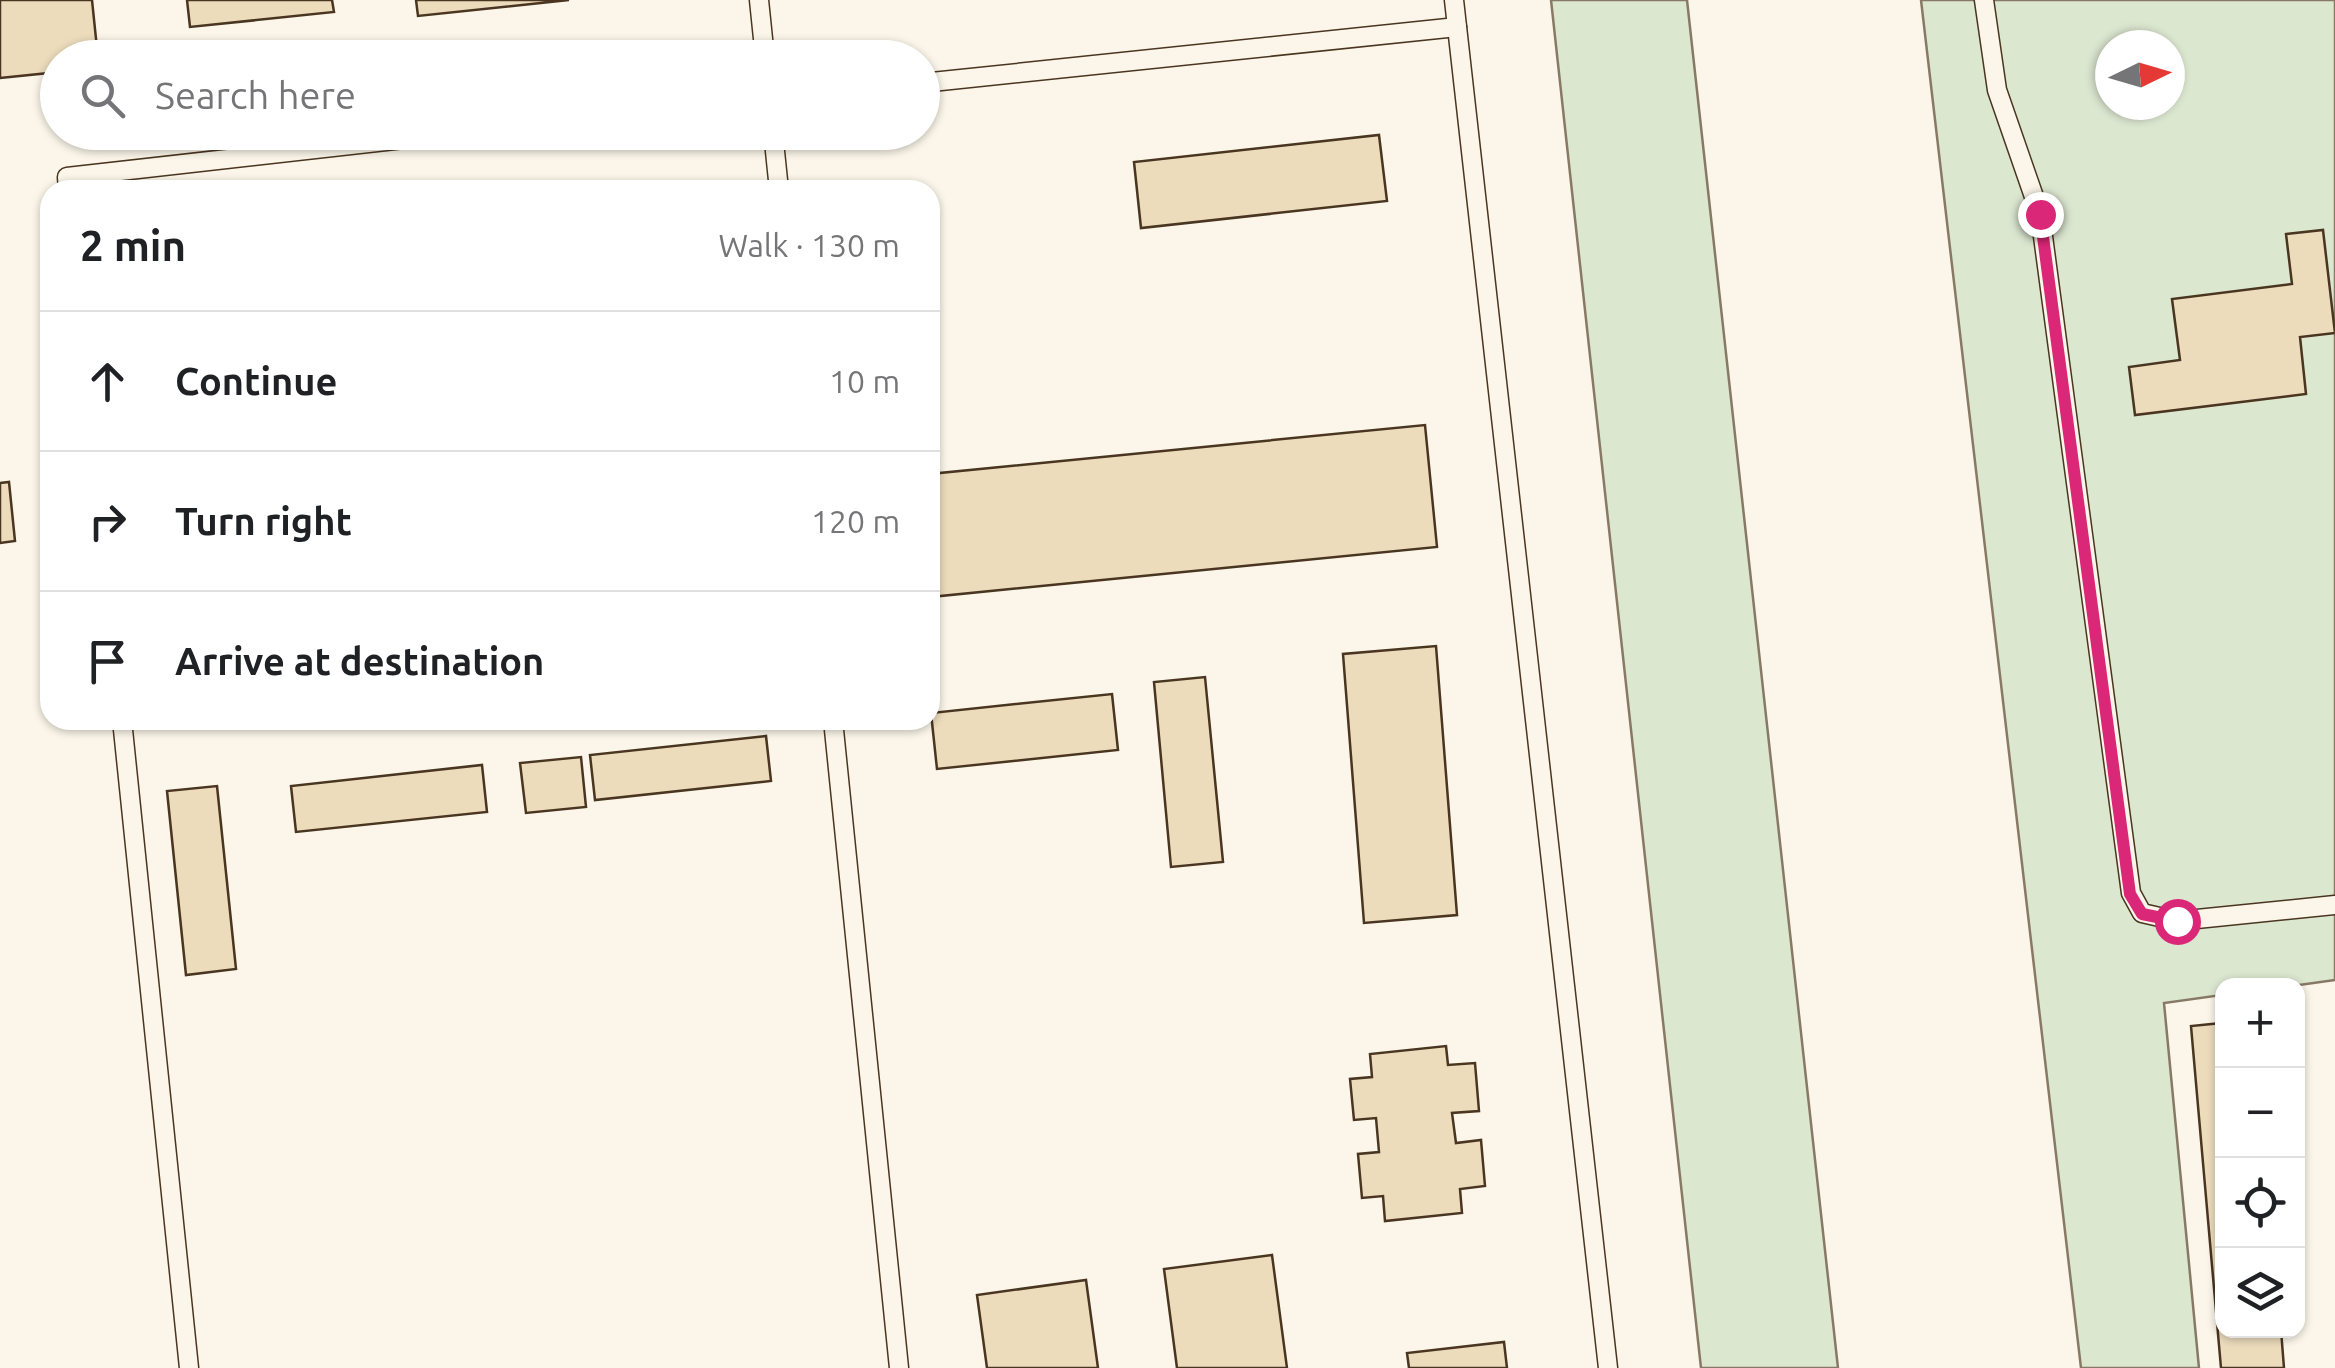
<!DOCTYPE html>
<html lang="en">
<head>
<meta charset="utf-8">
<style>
  body { margin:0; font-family:Ubuntu,sans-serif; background:#f6f6f6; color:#202124 }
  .controls { position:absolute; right:30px; bottom:30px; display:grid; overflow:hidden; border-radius:20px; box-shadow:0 2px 8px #0004 }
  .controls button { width:90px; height:90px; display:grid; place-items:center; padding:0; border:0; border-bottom:2px solid #e0e0e0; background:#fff; color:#202124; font:50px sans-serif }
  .compass { position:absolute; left:2095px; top:30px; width:90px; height:90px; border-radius:50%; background:#fff; box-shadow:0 2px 8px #0004; rotate:85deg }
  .stop { position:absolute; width:30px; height:30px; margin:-22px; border:8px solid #db2777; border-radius:50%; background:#fff }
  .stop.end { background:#db2777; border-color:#fff; box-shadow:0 2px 10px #0008 }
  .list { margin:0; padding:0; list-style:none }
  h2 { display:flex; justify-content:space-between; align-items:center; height:130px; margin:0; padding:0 40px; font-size:42px }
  h2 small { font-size:32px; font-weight:400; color:#757577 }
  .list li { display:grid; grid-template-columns:65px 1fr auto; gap:30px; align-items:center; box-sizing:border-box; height:140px; padding:0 40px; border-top:2px solid #e0e0e0 }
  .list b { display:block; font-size:38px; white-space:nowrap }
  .list em { font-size:32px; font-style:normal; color:#757577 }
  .icon { flex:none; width:55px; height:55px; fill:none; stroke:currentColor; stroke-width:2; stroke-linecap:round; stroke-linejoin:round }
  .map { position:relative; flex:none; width:2335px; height:1368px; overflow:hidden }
  .search { position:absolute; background:#fff; box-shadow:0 2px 8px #0004; left:40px; top:40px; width:900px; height:110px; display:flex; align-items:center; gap:25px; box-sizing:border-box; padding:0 35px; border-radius:55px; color:#757577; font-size:38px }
  .panel { position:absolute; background:#fff; box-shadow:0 2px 8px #0004; left:40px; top:180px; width:900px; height:550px; border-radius:30px }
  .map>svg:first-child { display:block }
  .green { fill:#dce7d0; stroke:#887966; stroke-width:2.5; fill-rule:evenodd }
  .building { fill:#ecdcbc; stroke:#4a3520; stroke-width:2.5 }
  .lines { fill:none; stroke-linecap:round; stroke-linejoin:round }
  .service-casing { stroke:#4a3520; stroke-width:21 }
  .service { stroke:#fbf6e9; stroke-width:18 }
  .route { stroke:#db2777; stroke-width:12 }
</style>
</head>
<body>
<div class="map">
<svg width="2335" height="1368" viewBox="0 0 2335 1368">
  <rect width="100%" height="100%" fill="#fbf6e9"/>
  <g class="green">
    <polygon points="1551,0 1687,0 1838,1368 1701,1368"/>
    <path d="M1921,0h414v980l-43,6h-70v9l-58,8 35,365h-118zM2110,45h60v60h-60z"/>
  </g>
  <g class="building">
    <polygon points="0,0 92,0 98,58 58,58 58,72 0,78"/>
    <polygon points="187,0 332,0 334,12 190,27"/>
    <polygon points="416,0 569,0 418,16"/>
    <polygon points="1379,135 1387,201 1141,228 1134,162"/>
    <polygon points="2323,230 2335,333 2300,337 2306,394 2135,415 2129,367 2180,360 2172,299 2292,284 2286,234"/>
    <polygon points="1425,425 1437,547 930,597 930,474"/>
    <polygon points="9,482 15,541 0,543 0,483"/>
    <polygon points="1436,646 1457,915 1364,923 1343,654"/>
    <polygon points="1205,677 1223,862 1171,867 1154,682"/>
    <polygon points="1112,694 1118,750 937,769 931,713"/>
    <polygon points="766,736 771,781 595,800 590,755"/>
    <polygon points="581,757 586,807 526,813 520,763"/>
    <polygon points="482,765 487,812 296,832 291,786"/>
    <polygon points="217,786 236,969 186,975 167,791"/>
    <polygon points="2222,1023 2222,1330 2281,1330 2284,1368 2221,1368 2191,1026"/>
    <polygon points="1446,1046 1448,1065 1475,1063 1479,1111 1452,1113 1456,1143 1481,1140 1485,1186 1460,1189 1462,1213 1385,1221 1383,1196 1362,1198 1358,1154 1379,1152 1376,1118 1354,1120 1350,1079 1372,1077 1370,1054"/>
    <polygon points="1272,1255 1287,1368 1177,1368 1164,1269"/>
    <polygon points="1086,1280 1098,1368 987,1368 977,1295"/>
    <polygon points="1504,1342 1507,1368 1409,1368 1407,1353"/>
  </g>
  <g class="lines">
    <defs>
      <g id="service">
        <polyline points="759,0 765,58"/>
        <polyline points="1454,0 1608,1368"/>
        <polyline points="1984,0 1997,90 2040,214 2131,893 2142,913 2177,921 2335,905"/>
        <polyline points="922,83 1457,27"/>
        <polyline points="773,132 779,190"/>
        <polyline points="68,190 67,177 466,132"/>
        <polyline points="122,720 189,1368"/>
        <polyline points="833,720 899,1368"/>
      </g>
    </defs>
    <use href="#service" class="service-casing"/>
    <use href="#service" class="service"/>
  </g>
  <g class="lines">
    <polyline class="route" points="2040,214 2130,894 2142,914 2177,921"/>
  </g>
</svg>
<div class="controls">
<button>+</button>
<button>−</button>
<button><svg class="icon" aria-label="locate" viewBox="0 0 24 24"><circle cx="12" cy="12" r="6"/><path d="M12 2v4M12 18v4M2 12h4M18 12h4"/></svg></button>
<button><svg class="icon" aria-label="layers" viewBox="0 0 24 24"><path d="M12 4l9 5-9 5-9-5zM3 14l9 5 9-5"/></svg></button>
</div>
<svg class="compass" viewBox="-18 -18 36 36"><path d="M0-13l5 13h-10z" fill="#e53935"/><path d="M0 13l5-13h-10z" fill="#757577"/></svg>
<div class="stop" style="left:2177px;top:921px"></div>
<div class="stop end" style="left:2040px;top:214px"></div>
<div class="search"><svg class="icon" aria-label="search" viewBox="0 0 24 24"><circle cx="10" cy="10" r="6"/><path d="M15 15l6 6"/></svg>Search here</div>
<section class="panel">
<h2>2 min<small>Walk · 130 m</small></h2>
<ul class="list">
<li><svg class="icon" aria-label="ahead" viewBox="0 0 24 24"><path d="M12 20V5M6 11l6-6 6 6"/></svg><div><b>Continue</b></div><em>10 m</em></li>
<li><svg class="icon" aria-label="right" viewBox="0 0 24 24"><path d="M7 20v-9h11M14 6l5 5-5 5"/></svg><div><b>Turn right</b></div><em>120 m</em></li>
<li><svg class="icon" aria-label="arrive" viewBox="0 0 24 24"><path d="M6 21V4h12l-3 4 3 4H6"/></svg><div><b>Arrive at destination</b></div></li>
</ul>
</section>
</div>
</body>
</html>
